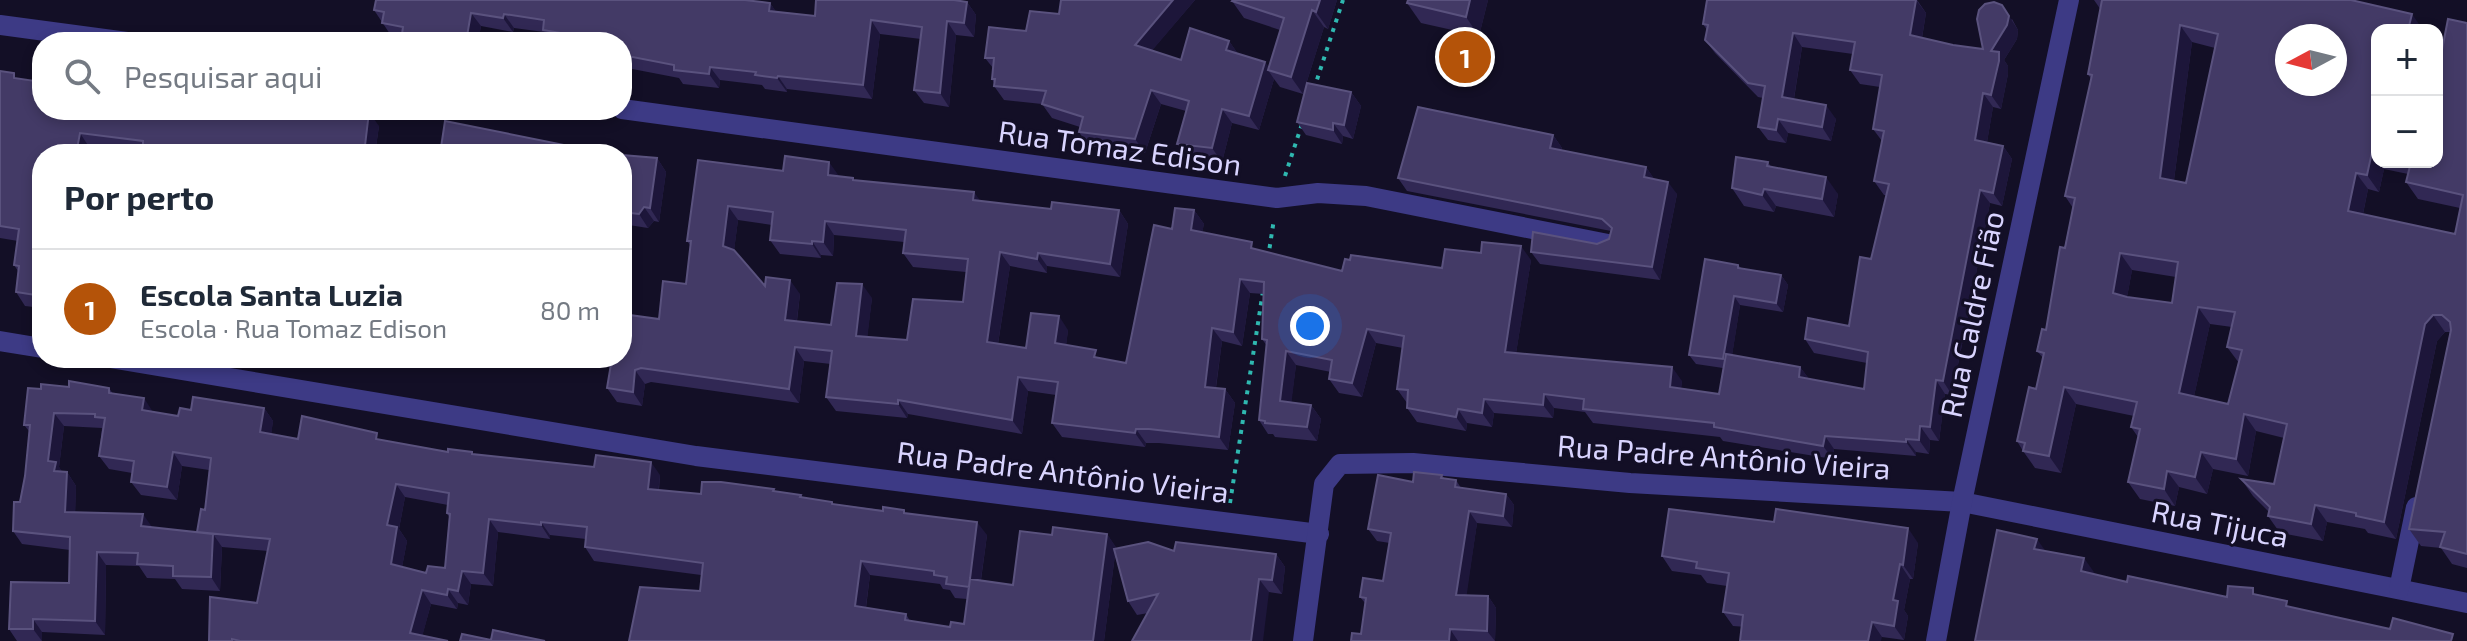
<!DOCTYPE html>
<html lang="pt">
<head>
<meta charset="utf-8">
<style>
  body { margin:0; font-family:"Exo 2",sans-serif; background:#f6f6f7; color:#1f2937 }
  .controls { position:absolute; right:24px; top:24px; display:grid; overflow:hidden; border-radius:16px; box-shadow:0 4px 12px #0003 }
  .controls button { width:72px; height:72px; display:grid; place-items:center; padding:0; border:0; border-bottom:2px solid #e0e1e3; background:#fff; color:#1f2937; font:40px sans-serif }
  .compass { position:absolute; left:2275px; top:24px; width:72px; height:72px; border-radius:50%; background:#fff; box-shadow:0 4px 12px #0003; rotate:263deg }
  .you { position:absolute; left:1310px; top:326px; width:28px; height:28px; margin:-20px; border:6px solid #fff; border-radius:50%; background:#1a73e8; box-shadow:0 0 0 12px #1a73e833 }
  .badge { display:grid; place-items:center; width:52px; height:52px; border-radius:50%; background:#b45309; color:#fff; font-size:26px; font-weight:700 }
  .pin { position:absolute; translate:-50% -50%; border:4px solid #fff; box-shadow:0 2px 8px #0006 }
  .list { margin:0; padding:0; list-style:none }
  h2 { display:flex; justify-content:space-between; align-items:center; height:104px; margin:0; padding:0 32px; font-size:34px }
  h2 small { font-size:26px; font-weight:400; color:#747a83 }
  .list li { display:grid; grid-template-columns:52px 1fr auto; gap:24px; align-items:center; box-sizing:border-box; height:120px; padding:0 32px; border-top:2px solid #e0e1e3 }
  .list b { display:block; font-size:30px; white-space:nowrap }
  .list p { margin:0; font-size:26px; white-space:nowrap; color:#747a83 }
  .list em { font-size:26px; font-style:normal; color:#747a83 }
  .icon { flex:none; width:44px; height:44px; fill:none; stroke:currentColor; stroke-width:2; stroke-linecap:round; stroke-linejoin:round }
  .map { position:relative; flex:none; width:2467px; height:641px; overflow:hidden }
  .search { position:absolute; background:#fff; box-shadow:0 4px 12px #0003; left:32px; top:32px; width:600px; height:88px; display:flex; align-items:center; gap:20px; box-sizing:border-box; padding:0 28px; border-radius:32px; color:#747a83; font-size:30px }
  .panel { position:absolute; background:#fff; box-shadow:0 4px 12px #0003; left:32px; top:144px; width:600px; height:224px; border-radius:32px }
  .map>svg:first-child { display:block }
  .lines { fill:none; stroke-linecap:round; stroke-linejoin:round }
  .path { stroke:#2fb8b0; stroke-width:4; stroke-dasharray:4 6; stroke-linecap:butt }
  .minor { stroke:#3d3a85; stroke-width:20 }
  .tertiary { stroke:#3d3a85; stroke-width:20 }
  .wall { fill:#312854; fill-rule:evenodd }
  .shaded-wall { fill:#1d163a }
  .building { fill:#433a66; stroke:#5a527e; stroke-width:2; fill-rule:evenodd }
  .labels { text-anchor:middle; dominant-baseline:central; stroke-width:6; stroke-linejoin:round; paint-order:stroke }
  .street-label { font-size:30px; fill:#d9d4ff; stroke:#130f26 }
</style>
</head>
<body>
<div class="map">
<svg width="2467" height="641" viewBox="0 0 2467 641">
  <rect width="100%" height="100%" fill="#130f26"/>
  <g class="lines">
    <g class="path">
      <polyline points="1314,89 1343,0"/>
      <polyline points="1285,176 1302,124"/>
      <polyline points="1268,258 1274,219"/>
      <polyline points="1230,503 1263,291"/>
    </g>
    <g class="minor">
      <polyline points="0,25 127,42"/>
      <polyline points="622,109 1277,198 1318,193 1366,196 1608,244"/>
      <polyline points="1962,502 2467,603"/>
      <polyline points="2399,589 2416,507"/>
    </g>
    <g class="tertiary">
      <polyline points="0,341 42,348"/>
      <polyline points="110,358 696,456 1319,534"/>
      <polyline points="1303,641 1324,484 1340,464 1413,463 1630,483 1962,502"/>
      <polyline points="1936,641 1962,502 2069,0"/>
    </g>
  </g>
  <g class="wall">
    <polygon points="1061,0 1195,0 1152,50 1181,60 1229,41 1238,54 1269,67 1280,30 1244,18 1232,1 1337,0 1328,29 1324,27 1303,94 1280,87 1274,79 1259,130 1232,123 1222,162 1187,158 1177,144 1186,111 1161,104 1145,153 1088,146 1079,132 1080,127 1052,118 1042,104 1004,100 994,86 994,83 992,79 993,68 985,58 1026,31 1059,14"/>
    <polygon points="1408,0 1488,0 1479,36 1421,23 1407,3"/>
    <path d="M1707,0h210l9,13 -4,25 31,7 30,4 29,-30 6,11 -1,9 -13,21 4,6v8l-7,35 -8,-2 -6,35 16,4 9,13 -10,47 -12,-3 -38,192 -7,-1 -6,47 -9,-1 -1,14 -13,-2v4l-82,-7 -1,10 -110,-18 -3,-4 -127,-14 -8,-11 -31,-4 -1,10 -59,-5 -2,14 -25,-4 -1,8 -49,-9 -10,-14v-5l-10,-14 6,-41 -27,-5 -14,54 -23,-4 -10,-14 2,-7 -35,-7 -5,37 20,3 10,14 -4,22 -42,-4 -2,-3h-5l-9,-14 8,-74 -5,-7 2,-45 -14,-1 -8,53 -20,-5 -6,47 9,1 10,14 -7,47 -69,-7h-13l-1,4 -83,-10 -10,-14 4,-28 -28,-4 -6,43 -114,-20 -1,4 -71,-7 -10,-14 5,-33 -27,-3 -5,42 -148,-21 -6,2 -3,22 -25,-4 -10,-14 3,-21 -37,-5 -1,5 -24,-3 -1,4 -21,-3 -5,-7h101v-53l7,10 30,4 27,-35 4,-39 -3,-4 11,-81 155,18 1,2 127,21 70,8 68,1 9,14 -8,53 -73,-11v7l-37,-7 -12,78 28,4 42,-18 -2,15 36,14 24,4 46,-134 22,-19 10,14 -2,8 55,18 85,21 100,-3 89,-8 -15,93 166,28 -1,7 38,6 4,-26 -27,-4 -7,-9 49,-90 3,3 40,7 7,10 -5,27 -43,-7 -8,50 68,12 9,12 55,10 3,-26 -53,-10 -9,-14 44,-13 22,-67 15,-64h-2l-10,-14 8,-40 -9,-12 7,-42 -20,-3 -10,-14 3,-16 -51,-7 -8,52 42,20 -5,22 -43,-8 -2,10 -18,-3 -10,-13 5,-29 -5,-1 -43,-44 -10,-13 2,-10 -4,-6zM738,220l34,5 -2,15 10,14 41,4v-3l12,1 1,-21 70,7 -1,11 10,14 53,5 -3,30 -56,38 -40,-3 5,-39 -41,27 -34,-4 3,-27 -35,-8 -31,-36z"/>
    <path d="M2094,0h257l26,30v132h60l3,-102 27,-37v545l-15,-4 -11,-16 -20,-2 -12,-17 41,-197h-5l-8,9 -41,198 -28,-6 -3,-4 -38,-7 -4,19 -43,-8 -12,-17 1,-4 -16,-16 -12,-17 33,5 10,-46 -28,-7 -8,45 -35,-7 -6,25 -28,-7 -4,19 -35,-7 -12,-17 10,-45 -7,-10 3,-11 -58,-12 -15,69 -26,-5 -12,-17 -6,-10 19,-52 7,-31 -6,-7 9,-21 27,-122 -8,-12 26,-117 -3,-5 13,-64zM2192,42l23,6 -29,135 -12,-3zM2384,169l24,5 -2,8 12,17 42,9 -5,26 -92,-20 5,-25 11,3zM2132,270l44,7 -4,26 -45,-6zM2210,324l22,3 -5,20 12,16 -11,41 -34,-8z"/>
    <polygon points="967,2 976,15 974,37 956,35 949,107 924,103 914,90 921,39 880,34 872,99 787,89 787,92 765,89 762,85 720,80 719,88 683,84 679,78 622,67 622,42 551,42 544,32 514,28 513,32 481,26 478,42 401,42 401,39 392,37 374,10 770,3 776,12 815,16"/>
    <polygon points="0,71 18,79 379,126 375,154 149,154 89,147 42,154 42,308 25,306 16,292 18,271 14,265 18,241 0,238"/>
    <polygon points="1351,92 1361,106 1353,139 1343,136 1342,144 1306,135 1297,122"/>
    <polygon points="1553,135 1562,148 1561,150 1646,167 1654,179 1677,194 1660,280 1540,264 1531,252 1597,244 1609,239 1611,231 1407,191 1398,178"/>
    <polygon points="622,155 657,158 666,172 659,222 654,221 648,228 622,224"/>
    <polygon points="1768,162 1771,167 1838,194 1834,217 1776,206 1774,212 1744,206 1732,188"/>
    <path d="M69,387l40,1 4,6 40,18 25,4 13,-6 73,-2 9,13 -2,13 27,5 85,1 65,12 212,23 -1,15 42,4 74,-3 26,4 2,3 29,4 2,2 72,9 81,22 -6,45 32,5 39,-50 55,-1 9,14 160,6 9,13 -3,27 -13,-2 -132,23 -9,-14 -13,-46 -11,86h-475l71,-50 1,-16 -107,-14 -9,-14 1,-8 -36,-4v4l-52,-7 -5,54 -22,-2 -3,21 -10,-2 -1,6 -26,-5 -9,32 26,5h-239l48,-38 11,-52 -46,-4 -2,44 -38,-2 -7,-10 -28,-1 -8,-12 -33,-1 -1,70 -63,-3v9h-25l-8,-12 60,-46 1,-33 -48,-6 -9,-13 12,-55 4,-45 -5,-6 17,-36zM64,426l38,2 -3,28 10,13 23,4 -1,9 10,13 36,5 5,-34 27,4 -4,40 -8,22 -45,-4 -77,-16 1,-26 -9,-14h-5l-3,-5zM405,497l43,8 -1,8 2,4 -4,51 -19,5 -24,-6 5,-26 -8,-12zM870,575l70,9 3,5 7,1 5,8 12,1 -3,25 -14,3 -40,-6 -4,-7 -40,-6z"/>
    <polygon points="1442,475 1444,478 1456,480 1461,488 1506,494 1514,505 1512,527 1477,523 1466,595 1488,596 1496,608 1495,641 1351,641 1361,634 1365,603 1360,597 1383,581 1390,543 1377,541 1368,529 1413,482"/>
    <polygon points="1918,543 1913,579 1910,579 1904,610 1908,616 1904,640 1882,637 1733,626 1723,612 1727,586 1707,583 1701,575 1672,571 1662,556"/>
  </g>
  <g class="shaded-wall">
    <polygon points="1173,0 1195,0 1145,59 1135,45"/>
    <polygon points="1320,0 1337,0 1328,29 1316,12"/>
    <polygon points="1470,0 1488,0 1479,36 1466,17"/>
    <polygon points="1916,0 1926,13 1920,49 1910,35"/>
    <polygon points="967,2 976,15 974,37 964,23"/>
    <polygon points="770,3 780,17 769,11"/>
    <polygon points="2002,5 2018,30 2017,39 2004,60 2008,66 2008,74 2001,109 1991,95 1991,51"/>
    <polygon points="1312,10 1324,27 1303,94 1291,77"/>
    <polygon points="471,13 481,26 478,42 466,42"/>
    <polygon points="504,14 514,28 513,32 503,18"/>
    <polygon points="2412,14 2423,30 2408,30"/>
    <polygon points="871,20 880,34 872,99 863,85"/>
    <polygon points="947,21 956,35 949,107 940,93"/>
    <polygon points="2180,25 2192,42 2172,195 2160,178"/>
    <polygon points="1793,33 1802,47 1792,110 1782,97"/>
    <polygon points="1229,41 1239,55 1226,50"/>
    <polygon points="1265,62 1272,71 1268,70 1274,79 1259,130 1249,116"/>
    <polygon points="710,67 720,80 719,88 709,74"/>
    <polygon points="778,76 787,89 787,92 777,78"/>
    <polygon points="1151,90 1161,104 1145,153 1135,139"/>
    <polygon points="1351,92 1361,106 1353,139 1344,125"/>
    <polygon points="1983,93 1993,107 1985,154 1975,140"/>
    <polygon points="1826,105 1836,119 1831,141 1822,127"/>
    <polygon points="1222,109 1232,123 1222,162 1212,148"/>
    <polygon points="369,112 379,126 375,154 364,154"/>
    <polygon points="1778,119 1788,133 1786,143 1776,130"/>
    <polygon points="1333,123 1343,136 1342,144 1333,130"/>
    <polygon points="80,133 89,147 88,154 76,154"/>
    <polygon points="1553,135 1562,148 1559,160 1550,148"/>
    <polygon points="2003,146 2012,159 2002,206 1993,193"/>
    <polygon points="2372,152 2377,159 2377,162 2379,162 2384,169 2379,192 2367,175"/>
    <polygon points="657,158 666,172 659,222 650,208"/>
    <polygon points="829,162 839,176 828,175"/>
    <polygon points="1646,167 1655,180 1644,177"/>
    <polygon points="2356,173 2368,189 2360,228 2348,211"/>
    <polygon points="1826,177 1838,194 1834,217 1822,199"/>
    <polygon points="1668,182 1677,194 1660,280 1652,267"/>
    <polygon points="1764,189 1776,206 1774,212 1762,195"/>
    <polygon points="1980,190 1990,203 1952,395 1943,381"/>
    <polygon points="974,192 984,206 973,200"/>
    <polygon points="728,206 738,220 733,259 723,246"/>
    <polygon points="644,207 654,221 648,228 639,214"/>
    <polygon points="1119,210 1128,224 1120,277 1110,264"/>
    <polygon points="1194,210 1204,224 1200,243 1191,230"/>
    <polygon points="825,221 834,235 833,256 823,242"/>
    <polygon points="812,241 821,255 821,258 812,244"/>
    <polygon points="1521,246 1531,260 1514,366 1505,352"/>
    <polygon points="1000,252 1010,266 996,356 987,342"/>
    <polygon points="1038,253 1047,266 1047,273 1037,259"/>
    <polygon points="2120,253 2132,270 2125,309 2113,293"/>
    <polygon points="1781,275 1788,285 1783,312 1776,303"/>
    <polygon points="1240,279 1250,293 1242,346 1233,332"/>
    <polygon points="790,280 800,294 795,334 785,320"/>
    <polygon points="862,284 872,298 866,350 856,336"/>
    <polygon points="1734,296 1740,305 1730,369 1723,359"/>
    <polygon points="622,305 629,316 622,320"/>
    <polygon points="2198,307 2210,324 2191,410 2179,393"/>
    <polygon points="2433,315 2445,332 2437,341 2396,539 2384,522 2425,324"/>
    <polygon points="1059,316 1068,330 1065,357 1055,343"/>
    <polygon points="1212,328 1222,341 1214,400 1205,387"/>
    <polygon points="1367,329 1376,343 1362,397 1352,383"/>
    <polygon points="795,347 804,361 799,403 789,389"/>
    <polygon points="1286,351 1296,365 1290,415 1280,401"/>
    <polygon points="540,358 544,358 548,364 547,368"/>
    <polygon points="566,358 570,358 573,362 572,367"/>
    <polygon points="1672,367 1682,381 1680,400 1670,387"/>
    <polygon points="1800,367 1810,380 1799,377"/>
    <polygon points="635,370 645,384 642,406 633,392"/>
    <polygon points="1018,377 1028,391 1022,434 1012,420"/>
    <polygon points="1936,380 1945,394 1939,441 1930,427"/>
    <polygon points="2064,387 2076,404 2061,473 2049,456"/>
    <polygon points="1225,389 1235,403 1228,450 1219,437"/>
    <polygon points="1544,394 1554,408 1553,418 1543,405"/>
    <polygon points="144,398 153,412 142,410"/>
    <polygon points="1484,399 1494,413 1492,427 1482,413"/>
    <polygon points="898,400 908,414 907,418 898,404"/>
    <polygon points="1311,405 1321,419 1317,441 1307,427"/>
    <polygon points="264,408 273,421 270,445 260,432"/>
    <polygon points="1458,409 1467,423 1466,431 1456,417"/>
    <polygon points="54,413 64,426 59,467 65,476 64,484 48,461"/>
    <polygon points="2244,414 2256,431 2248,476 2236,459"/>
    <polygon points="1920,426 1930,440 1929,454 1919,440"/>
    <polygon points="1136,429 1146,443 1145,447 1135,433"/>
    <polygon points="1825,436 1834,449 1833,459 1823,446"/>
    <polygon points="1906,439 1916,452 1916,456 1906,442"/>
    <polygon points="173,452 182,466 177,500 167,487"/>
    <polygon points="2201,452 2213,469 2207,494 2195,477"/>
    <polygon points="651,462 660,475 657,503 648,489"/>
    <polygon points="2167,471 2179,487 2175,506 2164,489"/>
    <polygon points="67,472 76,486 75,526 65,512"/>
    <polygon points="396,484 405,497 399,529 407,541 400,578 391,564 387,525"/>
    <polygon points="1506,494 1514,505 1512,527 1503,516"/>
    <polygon points="2315,505 2327,522 2323,541 2311,524"/>
    <polygon points="1469,511 1477,523 1465,607 1456,595"/>
    <polygon points="143,514 152,527 141,526"/>
    <polygon points="489,519 498,532 493,586 483,573"/>
    <polygon points="541,522 550,535 550,539 541,525"/>
    <polygon points="977,522 987,535 978,600 969,587"/>
    <polygon points="1908,528 1918,543 1913,579 1903,565"/>
    <polygon points="213,534 222,547 220,591 211,577"/>
    <polygon points="1107,534 1116,547 1104,641 1093,641"/>
    <polygon points="2037,539 2049,556 2034,549"/>
    <polygon points="97,552 106,565 105,635 95,621"/>
    <polygon points="1276,554 1285,567 1282,594 1272,580"/>
    <polygon points="2084,558 2096,575 2081,571"/>
    <polygon points="861,561 870,575 864,620 855,606"/>
    <polygon points="1900,564 1910,579 1904,610 1908,616 1904,640 1894,626 1893,600"/>
    <polygon points="462,571 471,584 468,605 458,591"/>
    <polygon points="1259,579 1269,592 1263,641 1251,641"/>
    <polygon points="448,589 458,603 457,609 447,595"/>
    <polygon points="422,590 431,604 421,641 410,633"/>
    <polygon points="1488,596 1496,608 1495,641 1487,631"/>
    <polygon points="33,619 42,632 42,641 33,629"/>
    <polygon points="1872,622 1882,637 1881,641 1868,641"/>
    <polygon points="1450,629 1458,641 1449,641"/>
  </g>
  <g class="building">
    <polygon points="376,0 745,0 770,3 769,11 815,16 816,0 954,0 967,2 964,23 947,21 940,93 914,90 922,27 871,20 863,85 778,76 777,78 755,75 756,72 710,67 709,74 674,70 674,65 622,55 622,42 589,42 590,38 543,30 544,20 504,14 503,18 471,13 466,42 401,41 403,27 382,23 384,12 374,10"/>
    <polygon points="1061,0 1173,0 1135,45 1181,60 1190,28 1229,41 1226,50 1265,62 1249,116 1222,109 1212,148 1177,144 1189,101 1151,90 1135,139 1079,132 1083,117 1042,104 1046,91 994,86 995,79 992,79 994,58 985,58 989,27 1026,31 1030,11 1059,14"/>
    <polygon points="1233,0 1320,0 1316,12 1312,10 1291,77 1268,70 1284,18 1232,1"/>
    <polygon points="1408,0 1470,0 1466,17 1407,3"/>
    <path d="M1707,0h209l-6,35 43,10 30,4 -6,-30 2,-9 6,-6 9,-2 8,3 7,11 -2,9 -16,26 8,1v9l-8,34 -8,-2 -8,47 28,6 -10,47 -13,-3 -37,191 -7,-1 -6,47 -10,-1 -1,14 -13,-1v3l-81,-6 -2,10 -109,-19v-4l-131,-14 1,-10 -40,-5 -1,11 -59,-6 -2,14 -24,-4 -2,8 -49,-9 1,-18 -11,-1 7,-53 -37,-7 -15,54 -23,-4 3,-19 -46,-9 -6,50 31,4 -4,22 -42,-4v-2l-6,-1 8,-80 -5,-1 2,-57 -24,-3 -7,53 -21,-4 -7,59 20,2 -6,48 -70,-8h-13l-1,4 -83,-10 6,-41 -40,-5 -6,43 -114,-20v4l-72,-7 6,-46 -37,-4 -6,42 -148,-21 -6,2 -2,22 -26,-4 5,-30h10v-44l37,5 4,-38 23,3 5,-43h-4l11,-81 85,11 2,-15 44,6 -1,13 25,3v2l121,12 -1,8 78,9 1,-7 67,8 -9,54 -72,-11 -1,6 -37,-7 -13,90 39,6 5,-35 28,3 -4,27 41,7 -2,7 32,6 28,-138 18,4 3,-21 19,2 -3,20 61,12 -1,6 91,23 3,-12 5,1 1,-5 91,13 3,-19 36,4 1,-11 39,4 -16,106 167,15 -2,20 49,7 7,-40 74,13 -1,10 65,12 4,-37 -63,-13 3,-21 41,8 11,-69 11,2 18,-75 -15,-3 10,-50 -11,-2 9,-54 -32,-5 5,-28 -62,-9 -11,64 44,8 -4,22 -44,-8 -2,11 -18,-3 7,-41 -17,-3 -43,-43 3,-15 -5,-1zM728,206l45,6 -3,28 42,4v-3l11,1 2,-21 81,9 -3,23 65,6 -5,43 -50,-3 -6,41 -51,-4 6,-52 -25,-1 -6,42 -46,-5 5,-40 -24,-3 -1,9 -31,-36 -11,-4z"/>
    <path d="M2102,0h249l61,14 -4,16h-31v123l-5,-1 -5,23 -11,-2 -8,38 107,23 8,-39 -57,-13 5,-20h26v-103l3,1 8,-41 19,4v531l-27,-7 5,-15 -36,-3 42,-199 -1,-8 -8,-7h-9l-8,9 -41,198 -28,-6v-3l-41,-8 -4,19 -43,-8 2,-9 -29,-28 33,5 13,-60 -43,-10 -8,45 -35,-7 -6,25 -28,-6 -3,18 -36,-7 12,-53 -9,-2 6,-25 -73,-15 -15,69 -26,-5 2,-8 -8,-2 12,-54 7,2 8,-36 -7,-2 5,-22 4,1 14,-83 5,1 10,-50 -10,-2 27,-121 -4,-1zM2180,25l38,9 -32,149 -26,-5zM2287,36h48v48h-48zM2120,253l58,9 -6,41 -45,-6 -14,-4zM2198,307l37,5 -8,35 15,3 -14,54 -49,-11z"/>
    <polygon points="0,71 14,73 14,78 42,82 42,110 351,110 369,112 364,154 182,154 183,150 143,145 143,141 80,133 76,154 42,154 42,296 16,292 19,266 14,265 19,229 0,226"/>
    <polygon points="1307,83 1351,92 1344,125 1333,123 1333,130 1297,122"/>
    <polygon points="1418,107 1553,135 1550,148 1646,167 1644,177 1668,182 1652,267 1531,252 1533,232 1597,244 1609,239 1612,228 1602,219 1398,178"/>
    <polygon points="445,121 569,146 568,150 611,154 440,154"/>
    <polygon points="622,155 657,158 650,208 644,207 639,214 622,212"/>
    <polygon points="1736,157 1768,162 1767,166 1826,177 1822,199 1764,189 1762,195 1732,188"/>
    <polygon points="1705,259 1738,265 1738,268 1781,275 1776,303 1734,296 1723,359 1689,355"/>
    <path d="M69,381l40,7v5l35,5 -2,12 36,6 2,-8 11,2 2,-13 71,11 -4,24 38,7 4,-23 75,17 -1,6 72,13v-3l24,3v2l122,13 2,-12 55,7 -3,27 53,5 1,-12h19l53,7 -1,2 28,4 -1,2 32,5v2l51,7v-4l21,3v3l73,9 -8,65 -23,-3 1,-7 -13,-2v-4l-73,-10 -6,45 51,8 -1,6 45,7 1,-5 13,2 6,-45 43,6 7,-54 32,4 1,-8 54,7 -14,107h-464l11,-54 60,4 3,-28 -118,-16 2,-20 -46,-5v3l-52,-6 -6,54 -21,-2 -4,20 -10,-2 -1,6 -25,-5 -12,43 38,8h-208l-8,-2v2h-23l1,-44 47,6 13,-64 -73,-7 4,-23 4,1 6,-52 -38,-6 -6,35 -36,-5 3,-21 -35,-5 6,-38 -10,-1v-3l-41,-1 -6,48 8,1 -2,9 13,1 -2,40 78,2 -2,12 72,8 -2,43 -38,-1v-10l-36,-2 1,-11 -41,-1 -2,69 -62,-2v10h-24l2,-47 58,1 1,-46 -57,-6 1,-29h6l5,-26 5,-51h-6l4,-37 13,1v-5l28,3zM396,484l53,9 -2,20 3,1 -5,54 -17,-2 -2,7 -35,-9 6,-37 -10,-2z"/>
    <polygon points="1414,472 1442,475 1441,478 1456,480 1455,487 1506,494 1503,516 1469,511 1456,595 1488,596 1487,631 1450,629 1449,641 1351,641 1352,633 1361,634 1366,598 1360,597 1363,578 1383,581 1391,533 1368,529 1378,475 1413,482"/>
    <polygon points="1669,509 1774,522 1776,509 1908,528 1903,565 1900,564 1893,600 1898,601 1894,626 1872,622 1868,641 1740,641 1743,615 1723,612 1729,573 1696,568 1697,562 1662,556"/>
    <polygon points="1997,530 2037,539 2034,549 2084,558 2081,571 2127,582 2128,576 2227,597 2228,586 2253,588 2253,594 2287,601 2286,606 2390,629 2393,618 2453,634 2451,641 1975,641"/>
    <polygon points="1148,542 1174,551 1176,542 1276,554 1272,580 1259,579 1251,641 1132,641 1158,594 1128,601 1114,549"/>
    <polygon points="493,630 545,641 460,641 462,634 491,640"/>
  </g>
  <g class="labels">
    <g class="street-label">
      <text transform="translate(1120 147) rotate(8)">Rua Tomaz Edison</text>
      <text transform="translate(1971 314) rotate(-78)">Rua Caldre Fião</text>
      <text transform="translate(1724 456) rotate(4)">Rua Padre Antônio Vieira</text>
      <text transform="translate(1063 471) rotate(7)">Rua Padre Antônio Vieira</text>
      <text transform="translate(2220 523) rotate(11)">Rua Tijuca</text>
    </g>
  </g>
</svg>
<div class="controls">
<button>+</button>
<button>−</button>
</div>
<svg class="compass" viewBox="-18 -18 36 36"><path d="M0-13l5 13h-10z" fill="#e53935"/><path d="M0 13l5-13h-10z" fill="#747a83"/></svg>
<div class="you"></div>
<div class="pin badge" style="left:1465px;top:57px">1</div>
<div class="search"><svg class="icon" aria-label="search" viewBox="0 0 24 24"><circle cx="10" cy="10" r="6"/><path d="M15 15l6 6"/></svg>Pesquisar aqui</div>
<section class="panel">
<h2>Por perto<small></small></h2>
<ul class="list">
<li><span class="badge">1</span><div><b>Escola Santa Luzia</b><p>Escola · Rua Tomaz Edison</p></div><em>80 m</em></li>
</ul>
</section>
</div>
</body>
</html>
